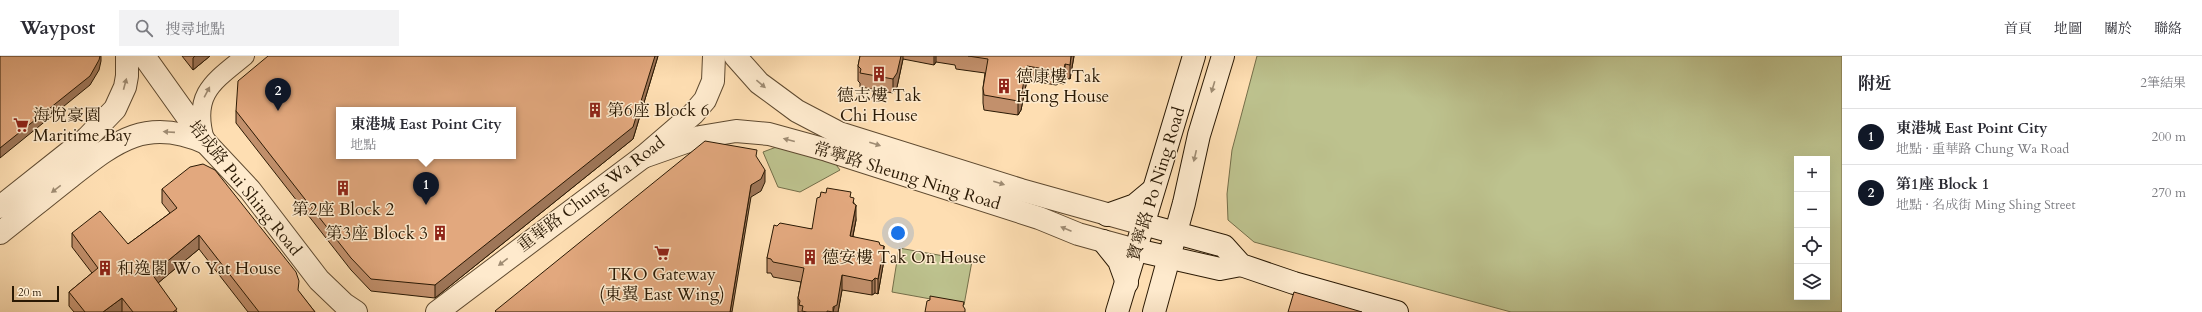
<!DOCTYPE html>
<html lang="zh-TW">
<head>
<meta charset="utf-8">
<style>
  body { margin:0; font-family:Cardo,"Noto Serif TC",serif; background:#f2f2f3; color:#2b2b33 }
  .controls { position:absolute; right:12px; bottom:12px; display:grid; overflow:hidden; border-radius:0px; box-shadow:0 4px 16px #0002 }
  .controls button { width:36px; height:36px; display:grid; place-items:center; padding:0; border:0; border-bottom:1px solid #e1e1e2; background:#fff; color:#2b2b33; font:20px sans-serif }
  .scale { position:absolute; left:12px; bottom:10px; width:47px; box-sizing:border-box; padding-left:4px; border:2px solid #2a1904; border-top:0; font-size:11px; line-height:14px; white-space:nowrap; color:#2a1904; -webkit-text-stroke:3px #feeacd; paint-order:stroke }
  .you { position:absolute; left:898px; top:177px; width:14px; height:14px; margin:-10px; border:3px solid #fff; border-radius:50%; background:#1a73e8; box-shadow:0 0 0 6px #1a73e833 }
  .badge { display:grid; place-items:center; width:26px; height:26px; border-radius:50%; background:#111827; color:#fff; font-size:13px; font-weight:700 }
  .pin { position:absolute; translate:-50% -33px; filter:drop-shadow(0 1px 2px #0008) }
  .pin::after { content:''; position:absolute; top:21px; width:14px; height:12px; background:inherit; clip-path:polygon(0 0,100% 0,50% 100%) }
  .popup { position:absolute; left:336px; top:51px; width:180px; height:52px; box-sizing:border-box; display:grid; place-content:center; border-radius:0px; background:#fff; filter:drop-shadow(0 1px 3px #0005); font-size:13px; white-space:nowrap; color:#7c7c81 }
  .popup b { font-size:15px; color:#2b2b33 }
  .popup::after { content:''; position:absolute; left:50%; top:100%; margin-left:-8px; border:8px solid transparent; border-top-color:#fff }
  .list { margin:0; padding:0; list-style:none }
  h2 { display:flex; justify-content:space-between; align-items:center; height:52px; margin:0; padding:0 16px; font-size:17px }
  h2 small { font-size:13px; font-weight:400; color:#7c7c81 }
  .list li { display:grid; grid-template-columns:26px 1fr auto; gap:12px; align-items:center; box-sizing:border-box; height:56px; padding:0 16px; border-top:1px solid #e1e1e2 }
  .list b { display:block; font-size:15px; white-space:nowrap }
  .list p { margin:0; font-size:13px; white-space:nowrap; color:#7c7c81 }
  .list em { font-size:13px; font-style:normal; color:#7c7c81 }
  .icon { flex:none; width:22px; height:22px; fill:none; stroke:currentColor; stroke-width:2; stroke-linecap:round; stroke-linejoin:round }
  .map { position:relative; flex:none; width:1842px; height:256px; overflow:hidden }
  header { display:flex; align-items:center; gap:24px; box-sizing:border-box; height:56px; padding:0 20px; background:#fff; border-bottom:1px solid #e1e1e2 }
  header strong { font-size:19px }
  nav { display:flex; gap:22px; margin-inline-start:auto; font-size:14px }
  .search { width:280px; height:36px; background:#f2f2f3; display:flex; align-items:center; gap:10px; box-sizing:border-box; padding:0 14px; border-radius:0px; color:#7c7c81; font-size:15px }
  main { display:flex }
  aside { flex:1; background:#fff }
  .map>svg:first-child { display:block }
  .green { fill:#bdc28e; stroke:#746e49; fill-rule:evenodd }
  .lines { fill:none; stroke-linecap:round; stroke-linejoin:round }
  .minor-casing { stroke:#5f4a30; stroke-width:20 }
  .tertiary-casing { stroke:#5f4a30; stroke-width:24 }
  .secondary-casing { stroke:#2a1904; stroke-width:24 }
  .minor { stroke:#feeacd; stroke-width:18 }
  .tertiary { stroke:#feeacd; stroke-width:22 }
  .secondary { stroke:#feeacd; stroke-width:22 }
  .wall { fill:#c2906c; stroke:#2a1904 }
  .shaded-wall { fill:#9e7658; stroke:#2a1904 }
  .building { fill:#e2a87e; stroke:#2a1904; fill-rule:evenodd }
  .oneway { fill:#9f8c73 }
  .labels { text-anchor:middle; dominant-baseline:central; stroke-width:3; stroke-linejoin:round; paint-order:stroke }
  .poi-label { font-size:17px; fill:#2a1904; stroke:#feeacd; text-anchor:start }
  .street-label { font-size:17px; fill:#2a1904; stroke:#feeacd }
</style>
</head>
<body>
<header>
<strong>Waypost</strong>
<div class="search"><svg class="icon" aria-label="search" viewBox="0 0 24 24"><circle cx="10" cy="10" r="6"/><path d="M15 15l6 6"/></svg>搜尋地點</div>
<nav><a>首頁</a><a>地圖</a><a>關於</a><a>聯絡</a></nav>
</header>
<main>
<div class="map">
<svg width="1842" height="256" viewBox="0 0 1842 256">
  <rect width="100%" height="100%" fill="#fedeb2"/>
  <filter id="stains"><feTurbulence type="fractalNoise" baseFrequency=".005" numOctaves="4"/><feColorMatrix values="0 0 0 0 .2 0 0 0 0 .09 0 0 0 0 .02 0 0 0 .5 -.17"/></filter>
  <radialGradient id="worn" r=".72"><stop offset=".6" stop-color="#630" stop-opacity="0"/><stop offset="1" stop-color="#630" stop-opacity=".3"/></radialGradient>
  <g class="green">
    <path d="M1257,0h585v256h-331l-257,-70 -26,-22 -1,-26 5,-44zM1797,103h30v138h-30z"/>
    <polygon points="779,90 831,102 840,114 800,136 778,131 763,96"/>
    <polygon points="899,192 972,205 964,249 892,236"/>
  </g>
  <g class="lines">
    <defs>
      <path id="minor" d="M205,84c-13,-46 8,-58 40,-84"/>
      <g id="tertiary">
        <polyline points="144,0 206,87 250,134 319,224 344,248 356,256"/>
        <polyline points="735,0 759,27 797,55 839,77 1021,134 1143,168"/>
        <polyline points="643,101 700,81 736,75 769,78 827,94 1039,162 1078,178 1136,194"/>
        <polyline points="0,151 87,82 115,53 125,31 127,20 127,0"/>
        <path d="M0,177c23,-18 46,-37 69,-55 46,-36 77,-62 137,-35"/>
        <polyline points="437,256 643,101 693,58 705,44 713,25 714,0"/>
      </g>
      <g id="secondary">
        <polyline points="1107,159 1135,149 1153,134"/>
        <polyline points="1143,168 1224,190 1241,209 1294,227 1397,256"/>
        <polyline points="1103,185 1119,205 1127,227"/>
        <polyline points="1136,194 1220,213 1241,209"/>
        <polyline points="1117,256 1194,0"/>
        <polyline points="1154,256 1184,147 1199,79 1223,0"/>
      </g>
    </defs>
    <use href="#minor" class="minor-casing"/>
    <use href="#tertiary" class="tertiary-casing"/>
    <use href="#secondary" class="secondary-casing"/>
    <use href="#minor" class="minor"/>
    <use href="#tertiary" class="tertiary"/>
    <use href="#secondary" class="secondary"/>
  </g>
  <g class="wall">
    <polygon points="182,0 210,0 193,14"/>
    <polygon points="268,0 658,0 633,83 435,242 371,235 351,214 236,67 236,55"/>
    <polygon points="860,0 1074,0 1070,23 1065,22 1064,28 1059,27 1056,29 1027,24 1021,54 1018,59 984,54 983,47 983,32 985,17 956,13 955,9 936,6 934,9 903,3 897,31 893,37 860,31 860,27 858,25 858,10"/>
    <polygon points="162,133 299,236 315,256 248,256 199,193 158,227 177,256 74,256 69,250 69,236 92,217 72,191 72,177 128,188 170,157 162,147"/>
    <polygon points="851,142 854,147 856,164 853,180 884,204 878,238 875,237 872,239 842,234 838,256 798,256 798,242 801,226 773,221 771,217 767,217 767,202 777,170 812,173"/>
  </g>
  <g class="shaded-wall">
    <polygon points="100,0 101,0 101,5 99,14 90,29 0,102 0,92"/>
    <polygon points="195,0 210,0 193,14 193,2"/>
    <polygon points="655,0 658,0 633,83 435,242 435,229"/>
    <polygon points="901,0 903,0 903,3 897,31 893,37 893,23"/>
    <polygon points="934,0 936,0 936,6 934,9"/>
    <polygon points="1071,0 1074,0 1070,23 1070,9"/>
    <polygon points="1065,8 1065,22 1064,28 1064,13"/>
    <polygon points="1027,10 1027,24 1021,54 1018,59 1018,45"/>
    <polygon points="1059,12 1059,27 1056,29 1056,15"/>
    <polygon points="765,114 765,126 761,135 751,141 732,256 730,256 751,129"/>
    <polygon points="856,149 856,164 850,194 850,180"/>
    <polygon points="199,179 199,193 152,232 152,218"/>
    <polygon points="884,190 884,204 878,238 878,223"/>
    <polygon points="842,219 842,234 838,256 833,256"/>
    <polygon points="875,222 875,237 872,239 872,225"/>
    <polygon points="122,242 122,256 103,256"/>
  </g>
  <g class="building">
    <polygon points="0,0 100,0 99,4 90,20 0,92"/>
    <path d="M268,0h387l-22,71 -198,158 -64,-6 -20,-21 -115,-147 2,-30zM339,54h174v46h-174z"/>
    <polygon points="860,0 901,0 897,17 893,23 860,17 861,13 858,10"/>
    <polygon points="968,0 1071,0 1070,9 1065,8 1064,13 1059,12 1056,15 1027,10 1021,40 1018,45 984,39 983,32 988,3"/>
    <polygon points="705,85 757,94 756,100 765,114 761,123 751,129 730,256 496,256 495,255"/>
    <polygon points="203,108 215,114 296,216 299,225 298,234 315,256 259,256 199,179 152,218 177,253 173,256 133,256 122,242 103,256 85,256 69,236 98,212 72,177 100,155 128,188 177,152 162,133 190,111"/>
    <polygon points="827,132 851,136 850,141 854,142 853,147 856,149 850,180 879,186 880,189 884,190 878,223 875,222 872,225 842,219 837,249 833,251 833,256 827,255 827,256 807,256 802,255 803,250 799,249 800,245 798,242 804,212 773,206 771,203 767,202 774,169 777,170 780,167 812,173 817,142 820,141 821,136 826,137"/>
    <polygon points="1294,236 1362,256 1288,256"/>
    <polygon points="930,240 964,246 963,250 965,253 965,256 925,256 927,245 930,244"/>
  </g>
  <defs><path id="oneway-solid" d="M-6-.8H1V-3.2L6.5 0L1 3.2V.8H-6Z"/></defs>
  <g class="oneway">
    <use href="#oneway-solid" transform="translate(125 28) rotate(-75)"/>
    <use href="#oneway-solid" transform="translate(761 28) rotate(40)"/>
    <use href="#oneway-solid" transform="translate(1213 31) rotate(107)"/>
    <use href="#oneway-solid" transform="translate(207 36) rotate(-62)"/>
    <use href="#oneway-solid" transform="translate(169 76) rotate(-176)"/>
    <use href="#oneway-solid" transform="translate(789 84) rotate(-165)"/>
    <use href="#oneway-solid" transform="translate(875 88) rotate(18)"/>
    <use href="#oneway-solid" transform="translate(1195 100) rotate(103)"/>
    <use href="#oneway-solid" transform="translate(999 127) rotate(17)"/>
    <use href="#oneway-solid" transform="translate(56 133) rotate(142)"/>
    <use href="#oneway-solid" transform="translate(1066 173) rotate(-157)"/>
    <use href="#oneway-solid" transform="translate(503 206) rotate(142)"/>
  </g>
  <defs>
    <symbol id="building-bare" viewBox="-9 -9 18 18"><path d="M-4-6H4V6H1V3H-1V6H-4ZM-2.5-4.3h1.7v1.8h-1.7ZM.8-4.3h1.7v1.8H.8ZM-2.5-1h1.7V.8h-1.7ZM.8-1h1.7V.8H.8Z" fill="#8f2418" stroke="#feeacd" stroke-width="2.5" paint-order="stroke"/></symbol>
    <symbol id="supermarket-bare" viewBox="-9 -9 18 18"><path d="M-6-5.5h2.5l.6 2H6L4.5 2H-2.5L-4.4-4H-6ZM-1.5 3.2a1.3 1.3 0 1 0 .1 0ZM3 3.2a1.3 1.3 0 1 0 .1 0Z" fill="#8f2418" stroke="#feeacd" stroke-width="2.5" paint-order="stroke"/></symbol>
  </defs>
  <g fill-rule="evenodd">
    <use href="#building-bare" x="868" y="7" width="22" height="22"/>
    <use href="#building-bare" x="993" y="19" width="22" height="22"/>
    <use href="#building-bare" x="584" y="43" width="22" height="22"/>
    <use href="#supermarket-bare" x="10" y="58" width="22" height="22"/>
    <use href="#building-bare" x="332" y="121" width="22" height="22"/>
    <use href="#building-bare" x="429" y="166" width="22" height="22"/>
    <use href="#supermarket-bare" x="651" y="186" width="22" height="22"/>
    <use href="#building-bare" x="799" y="190" width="22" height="22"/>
    <use href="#building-bare" x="94" y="201" width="22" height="22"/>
  </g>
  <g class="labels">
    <g class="poi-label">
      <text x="1016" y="20">德康樓 Tak<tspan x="1016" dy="20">Hong House</tspan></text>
      <text x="879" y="39" text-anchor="middle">德志樓 Tak<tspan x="879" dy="20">Chi House</tspan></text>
      <text x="607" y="54">第6座 Block 6</text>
      <text x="33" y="59">海悅豪園<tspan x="33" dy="20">Maritime Bay</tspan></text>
      <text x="343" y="153" text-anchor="middle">第2座 Block 2</text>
      <text x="428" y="177" text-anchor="end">第3座 Block 3</text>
      <text x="822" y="201">德安樓 Tak On House</text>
      <text x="117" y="212">和逸閣 Wo Yat House</text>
      <text x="662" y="218" text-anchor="middle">TKO Gateway<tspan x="662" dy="20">(東翼 East Wing)</tspan></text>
    </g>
    <g class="street-label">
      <text transform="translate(907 120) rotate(17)">常寧路 Sheung Ning Road</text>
      <text transform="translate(1156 128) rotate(-73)">寶寧路 Po Ning Road</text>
      <text transform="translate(245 132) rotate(51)">培成路 Pui Shing Road</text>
      <text transform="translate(591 138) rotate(-37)">重華路 Chung Wa Road</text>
    </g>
  </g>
  <rect width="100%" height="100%" filter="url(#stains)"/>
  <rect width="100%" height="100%" fill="url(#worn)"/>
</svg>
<div class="controls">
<button>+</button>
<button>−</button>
<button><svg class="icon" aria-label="locate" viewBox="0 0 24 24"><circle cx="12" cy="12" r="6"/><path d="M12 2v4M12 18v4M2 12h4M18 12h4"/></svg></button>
<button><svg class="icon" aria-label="layers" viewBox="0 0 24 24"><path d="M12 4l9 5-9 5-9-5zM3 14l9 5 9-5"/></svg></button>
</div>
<div class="scale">20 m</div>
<div class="you"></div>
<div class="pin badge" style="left:426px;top:149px">1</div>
<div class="popup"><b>東港城 East Point City</b>地點</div>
<div class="pin badge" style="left:278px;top:55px">2</div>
</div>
<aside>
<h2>附近<small>2筆結果</small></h2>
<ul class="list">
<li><span class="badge">1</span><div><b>東港城 East Point City</b><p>地點 · 重華路 Chung Wa Road</p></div><em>200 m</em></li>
<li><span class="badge">2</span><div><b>第1座 Block 1</b><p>地點 · 名成街 Ming Shing Street</p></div><em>270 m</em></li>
</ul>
</aside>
</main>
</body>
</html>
